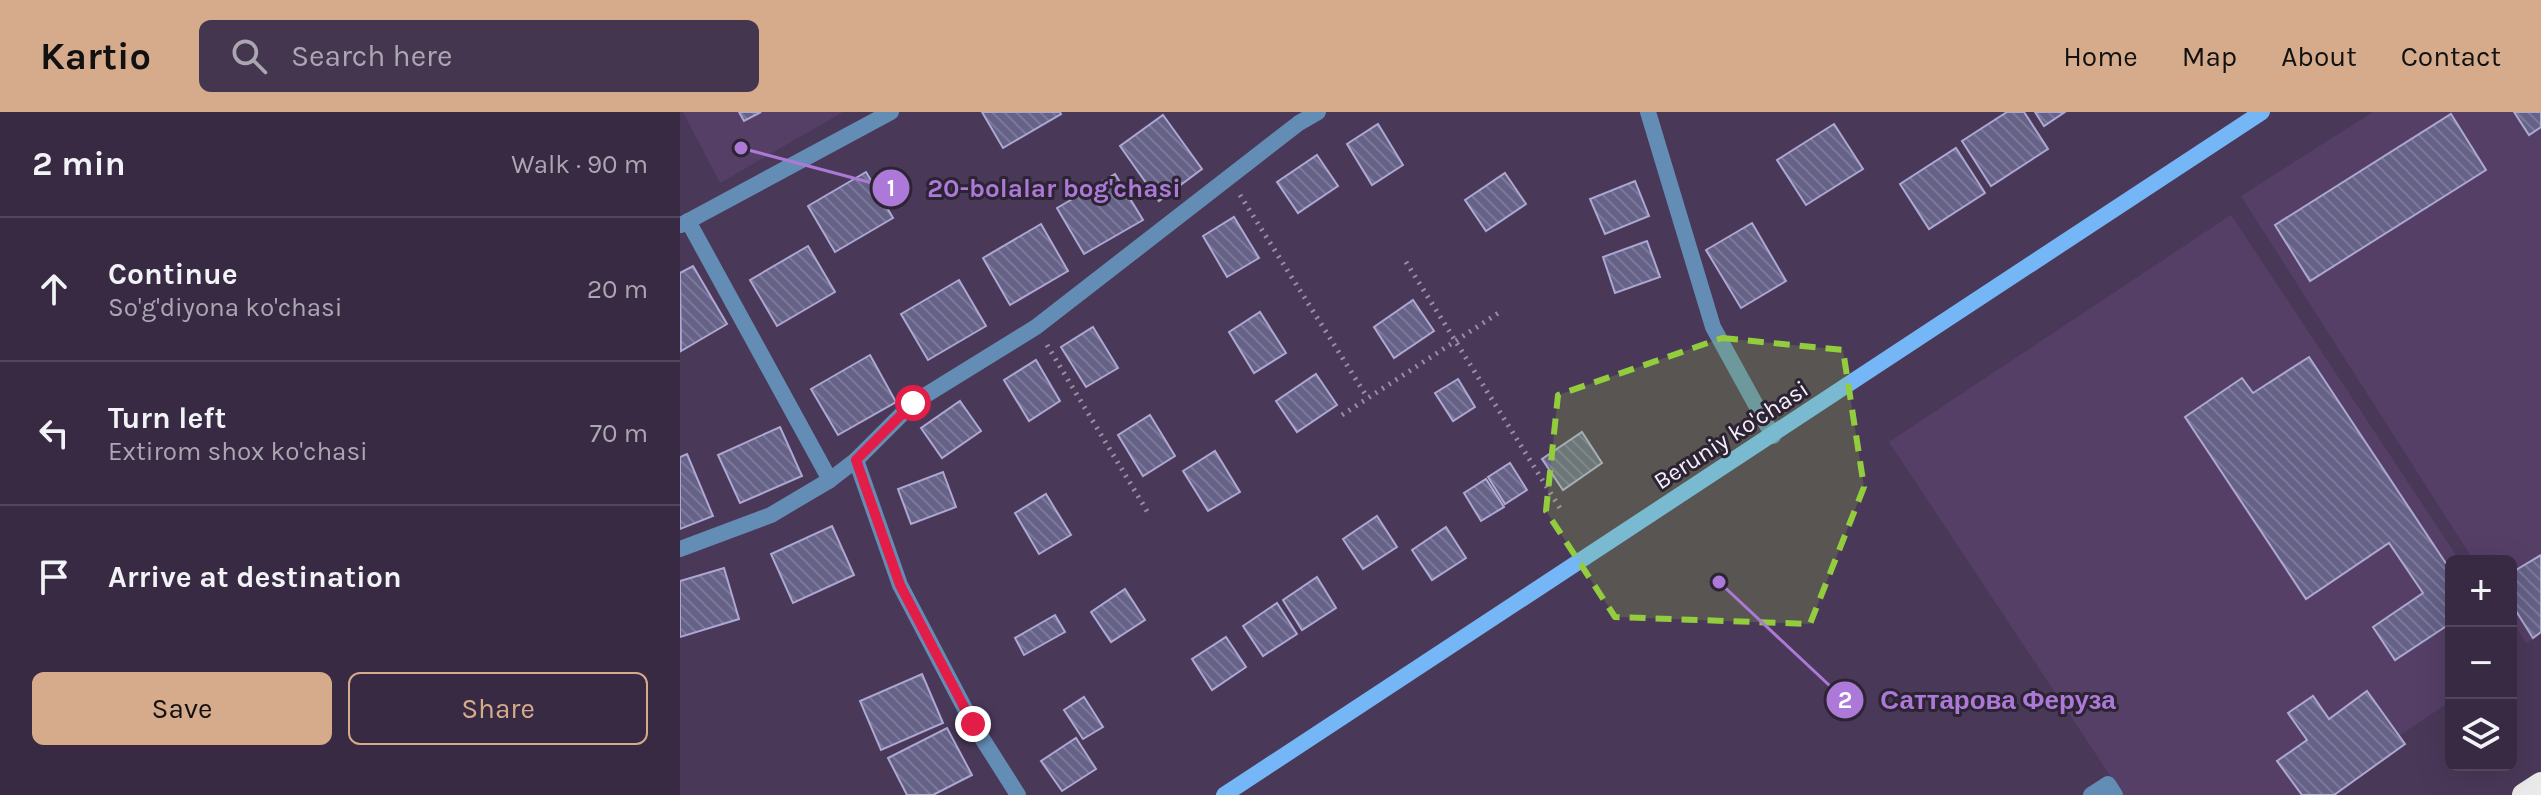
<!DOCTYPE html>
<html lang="en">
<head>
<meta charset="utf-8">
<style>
  body { margin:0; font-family:Karla,sans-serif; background:#43364e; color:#f1f3f6 }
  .controls { position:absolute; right:24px; bottom:24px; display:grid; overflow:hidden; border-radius:12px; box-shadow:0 8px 32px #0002 }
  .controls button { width:72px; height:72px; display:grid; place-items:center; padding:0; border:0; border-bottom:2px solid #52465c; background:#382a43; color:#f1f3f6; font:40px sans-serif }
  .stop { position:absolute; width:24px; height:24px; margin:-18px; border:6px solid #e11d48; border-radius:50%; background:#fff }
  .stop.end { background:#e11d48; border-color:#fff; box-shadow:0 2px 8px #0008 }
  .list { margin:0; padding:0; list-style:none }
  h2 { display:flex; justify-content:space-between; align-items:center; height:104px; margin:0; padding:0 32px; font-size:34px }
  h2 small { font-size:26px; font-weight:400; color:#aba7b2 }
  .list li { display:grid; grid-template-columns:52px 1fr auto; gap:24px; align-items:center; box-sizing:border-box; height:144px; padding:0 32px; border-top:2px solid #52465c }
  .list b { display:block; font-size:30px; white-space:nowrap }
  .list p { margin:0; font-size:26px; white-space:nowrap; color:#aba7b2 }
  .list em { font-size:26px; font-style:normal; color:#aba7b2 }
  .actions { display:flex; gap:16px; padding:24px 32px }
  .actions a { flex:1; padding:18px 0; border:2px solid #d6ab8b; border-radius:12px; text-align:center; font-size:28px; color:#d6ab8b }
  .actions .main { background:#d6ab8b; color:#111 }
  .icon { flex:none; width:44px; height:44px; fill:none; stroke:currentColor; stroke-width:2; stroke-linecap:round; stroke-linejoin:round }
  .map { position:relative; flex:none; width:1861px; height:683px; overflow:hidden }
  header { display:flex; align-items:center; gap:48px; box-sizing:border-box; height:112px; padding:0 40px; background:#d6ab8b; color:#111 }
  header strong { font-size:38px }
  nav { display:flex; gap:44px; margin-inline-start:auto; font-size:28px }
  .search { width:560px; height:72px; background:#43364e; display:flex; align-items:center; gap:20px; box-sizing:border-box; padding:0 28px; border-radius:12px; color:#aba7b2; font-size:30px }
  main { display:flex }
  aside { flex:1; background:#382a43 }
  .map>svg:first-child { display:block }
  .built { fill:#553f67 }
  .building { fill:url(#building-back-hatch); stroke:#aca8d2; stroke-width:2 }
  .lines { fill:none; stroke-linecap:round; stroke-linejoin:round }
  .path { stroke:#9a8ca5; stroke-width:5; stroke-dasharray:2 6; stroke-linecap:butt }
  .street { stroke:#648db5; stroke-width:16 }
  .secondary { stroke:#74b6f6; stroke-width:16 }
  .highway { stroke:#eaeaea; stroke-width:24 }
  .route { stroke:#e11d48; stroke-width:10 }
  .marked { fill:#93cd3d; fill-opacity:0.2; stroke:#93cd3d; stroke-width:6; stroke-dasharray:16 10; stroke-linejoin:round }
  .labels { text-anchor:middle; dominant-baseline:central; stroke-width:6; stroke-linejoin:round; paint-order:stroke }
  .street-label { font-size:24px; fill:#f6edfd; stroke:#2c2433 }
  .leader { fill:none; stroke:#ac79d8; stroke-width:3 }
  .callout-dot { fill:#ac79d8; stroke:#2c2433; stroke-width:3 }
  .mark-label { font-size:24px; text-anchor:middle; font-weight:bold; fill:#fff }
  .callout-label { font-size:26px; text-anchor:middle; font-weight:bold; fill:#ac79d8; stroke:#2c2433; stroke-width:6; stroke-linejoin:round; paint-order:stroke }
</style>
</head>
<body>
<header>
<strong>Kartio</strong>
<div class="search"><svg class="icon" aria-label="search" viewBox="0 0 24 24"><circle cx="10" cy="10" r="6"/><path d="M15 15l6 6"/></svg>Search here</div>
<nav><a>Home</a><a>Map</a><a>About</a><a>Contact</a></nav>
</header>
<main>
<aside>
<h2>2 min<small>Walk · 90 m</small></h2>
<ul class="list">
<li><svg class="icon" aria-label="ahead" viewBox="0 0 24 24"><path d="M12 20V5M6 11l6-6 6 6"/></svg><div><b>Continue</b><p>So'g'diyona ko'chasi</p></div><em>20 m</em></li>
<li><svg class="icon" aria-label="left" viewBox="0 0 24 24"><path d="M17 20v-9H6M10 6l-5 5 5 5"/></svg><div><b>Turn left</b><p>Extirom shox ko'chasi</p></div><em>70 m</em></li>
<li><svg class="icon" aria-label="arrive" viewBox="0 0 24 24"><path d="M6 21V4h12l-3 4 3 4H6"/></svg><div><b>Arrive at destination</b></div></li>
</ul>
<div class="actions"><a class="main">Save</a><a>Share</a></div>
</aside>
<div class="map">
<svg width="1861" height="683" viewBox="0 0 1861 683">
  <defs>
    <pattern id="building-back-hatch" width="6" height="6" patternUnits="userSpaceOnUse" patternTransform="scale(2)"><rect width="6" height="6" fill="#656187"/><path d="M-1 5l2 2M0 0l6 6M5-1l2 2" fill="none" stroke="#7c7899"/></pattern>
  </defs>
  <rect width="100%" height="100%" fill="#4a3859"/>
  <g class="built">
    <polygon points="3,0 163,0 40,71"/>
    <polygon points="1693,0 1861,0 1861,522 1846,531 1831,507 1831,449 1794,449 1561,84"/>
    <polygon points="1551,103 1780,449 1771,449 1771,589 1630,683 1443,683 1209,330"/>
  </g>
  <g class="building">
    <polygon points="59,0 81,0 64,9"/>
    <polygon points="302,0 380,0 381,2 323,36"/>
    <polygon points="1327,0 1344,0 1368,37 1311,74 1282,29"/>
    <polygon points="1355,0 1385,0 1364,14"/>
    <polygon points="1834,0 1861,0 1861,15 1849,23"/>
    <polygon points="1771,2 1806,58 1630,169 1595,113"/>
    <polygon points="483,3 522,57 479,89 440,34"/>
    <polygon points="698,12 723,53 692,73 667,32"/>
    <polygon points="1154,12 1183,57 1126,93 1097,48"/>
    <polygon points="1276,36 1305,81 1249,117 1220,72"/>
    <polygon points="637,43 658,74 618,101 597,70"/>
    <polygon points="186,60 213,106 155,140 128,94"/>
    <polygon points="825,61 846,92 806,119 785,88"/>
    <polygon points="435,62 463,108 404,142 377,96"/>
    <polygon points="955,69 969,104 925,122 910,87"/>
    <polygon points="554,105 579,146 547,165 523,124"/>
    <polygon points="1072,111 1106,169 1061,196 1026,138"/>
    <polygon points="361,112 388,159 330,193 303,146"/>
    <polygon points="967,129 980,165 935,181 923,145"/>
    <polygon points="128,134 155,180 97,214 70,168"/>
    <polygon points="13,154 47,212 1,239 0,161"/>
    <polygon points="279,168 306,214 248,248 221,202"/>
    <polygon points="733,188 754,219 714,246 694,215"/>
    <polygon points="580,200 606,241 574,261 549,220"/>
    <polygon points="413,215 438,256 406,275 381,235"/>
    <polygon points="190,243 216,290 158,323 131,277"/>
    <polygon points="1629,245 1771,459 1771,511 1715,548 1693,515 1743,481 1709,431 1626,487 1505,305 1562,266 1573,281"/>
    <polygon points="356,248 380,289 349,309 324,268"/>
    <polygon points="636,262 657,293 617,320 596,289"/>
    <polygon points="778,267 795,295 773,309 755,281"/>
    <polygon points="280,289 301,319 262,346 241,316"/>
    <polygon points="470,303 495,344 463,364 438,323"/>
    <polygon points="100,315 122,364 60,391 38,343"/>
    <polygon points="902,320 922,351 883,378 862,347"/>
    <polygon points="535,339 560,380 528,399 503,359"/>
    <polygon points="7,342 33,404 0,417 0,345"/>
    <polygon points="830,351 847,378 825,392 808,365"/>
    <polygon points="263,360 276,395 231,412 218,377"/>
    <polygon points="806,367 824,395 801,409 784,381"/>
    <polygon points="366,382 391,423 359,442 335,401"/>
    <polygon points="697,404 717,435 683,457 663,427"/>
    <polygon points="152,414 174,463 113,491 91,442"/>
    <polygon points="766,415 786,446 752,468 732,438"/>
    <polygon points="1861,443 1861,520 1853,526 1831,491 1831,461"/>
    <polygon points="44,456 59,507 0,525 0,469"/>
    <polygon points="637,465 656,496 622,518 603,488"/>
    <polygon points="445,477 465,508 431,530 411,500"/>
    <polygon points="597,491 617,522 583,544 563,514"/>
    <polygon points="375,503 385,520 344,543 335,526"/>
    <polygon points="546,525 566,555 532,578 512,547"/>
    <polygon points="242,562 263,611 201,638 180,589"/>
    <polygon points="1687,579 1725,632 1654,683 1622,683 1597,649 1627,628 1608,601 1633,584 1649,607"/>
    <polygon points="404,585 423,615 403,627 384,598"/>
    <polygon points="267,616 292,663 253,683 227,683 208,646"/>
    <polygon points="396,626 416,657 382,679 361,649"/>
  </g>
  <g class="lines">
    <g class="path">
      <polyline points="560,83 687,285"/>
      <polyline points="726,150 883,401"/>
      <polyline points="367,233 470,404"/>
      <polyline points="662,303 820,200"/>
    </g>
    <g class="street">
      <polyline points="968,0 1033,215 1093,324"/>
      <polyline points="8,109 150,368"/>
      <polyline points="1,113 211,0"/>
      <polyline points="176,348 220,473 293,612 338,683"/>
      <polyline points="0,437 91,403 150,368 176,348 233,291 356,215 619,11 638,0"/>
      <polyline points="1411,683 1428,672 1435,683"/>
    </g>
    <polyline class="secondary" points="544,683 1582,0"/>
    <polyline class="highway" points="1844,683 1861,672"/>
  </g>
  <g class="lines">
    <polyline class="route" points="233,291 176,348 220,473 293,612"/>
  </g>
  <path class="marked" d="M1042,226l121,12 21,137 -54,137 -195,-7 -69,-106 12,-116z"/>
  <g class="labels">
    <g class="street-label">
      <text transform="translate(1051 323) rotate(-33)">Beruniy ko'chasi</text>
    </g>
  </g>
  <path class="leader" d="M61 36L211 76M1039 470L1165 588"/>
  <g class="callout-dot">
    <circle cx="61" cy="36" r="8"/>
    <circle cx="1039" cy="470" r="8"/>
    <circle cx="211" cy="76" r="20"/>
    <circle cx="1165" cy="588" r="20"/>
  </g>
  <g class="mark-label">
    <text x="211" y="84">1</text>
    <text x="1165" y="596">2</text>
  </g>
  <g class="callout-label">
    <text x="374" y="85">20-bolalar bog'chasi</text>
    <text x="1318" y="597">Саттарова Феруза</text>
  </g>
</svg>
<div class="controls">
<button>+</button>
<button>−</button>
<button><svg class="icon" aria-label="layers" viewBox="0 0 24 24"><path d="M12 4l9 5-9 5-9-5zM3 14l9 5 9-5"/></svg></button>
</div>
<div class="stop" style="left:233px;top:291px"></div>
<div class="stop end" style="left:293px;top:612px"></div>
</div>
</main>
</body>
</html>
